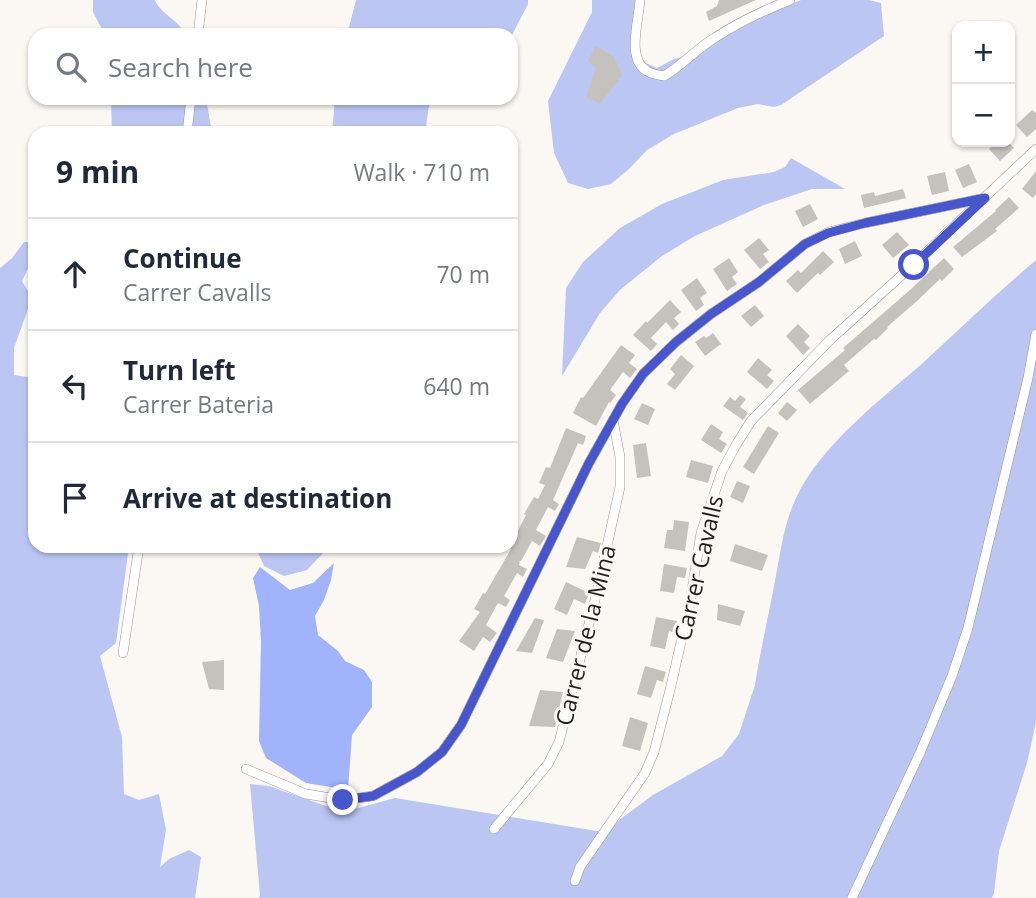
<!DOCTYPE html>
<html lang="en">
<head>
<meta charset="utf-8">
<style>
  body { margin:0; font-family:"Open Sans",sans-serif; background:#f6f6f7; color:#1f2937 }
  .controls { position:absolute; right:21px; top:21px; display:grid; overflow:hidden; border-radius:14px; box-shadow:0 2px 5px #0004 }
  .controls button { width:63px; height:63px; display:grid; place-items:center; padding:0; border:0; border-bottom:2px solid #e0e1e3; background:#fff; color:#1f2937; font:35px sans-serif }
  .stop { position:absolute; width:21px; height:21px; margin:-16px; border:5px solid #4856cb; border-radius:50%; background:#fff }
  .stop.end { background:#4856cb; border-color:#fff; box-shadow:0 2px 7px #0008 }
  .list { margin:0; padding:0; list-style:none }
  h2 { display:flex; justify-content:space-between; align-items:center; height:91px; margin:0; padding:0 28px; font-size:30px }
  h2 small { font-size:23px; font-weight:400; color:#747a83 }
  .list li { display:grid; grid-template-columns:46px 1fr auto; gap:21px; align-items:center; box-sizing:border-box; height:112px; padding:0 28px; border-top:2px solid #e0e1e3 }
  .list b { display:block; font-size:26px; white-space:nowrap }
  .list p { margin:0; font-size:23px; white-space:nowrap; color:#747a83 }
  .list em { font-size:23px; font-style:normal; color:#747a83 }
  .icon { flex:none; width:38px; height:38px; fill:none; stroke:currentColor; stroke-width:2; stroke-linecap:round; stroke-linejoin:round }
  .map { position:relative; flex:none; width:1036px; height:898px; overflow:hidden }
  .search { position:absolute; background:#fff; box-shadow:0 2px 5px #0004; left:28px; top:28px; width:490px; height:77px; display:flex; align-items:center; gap:18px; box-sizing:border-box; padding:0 24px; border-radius:21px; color:#747a83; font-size:26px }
  .panel { position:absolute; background:#fff; box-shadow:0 2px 5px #0004; left:28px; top:126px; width:490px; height:427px; border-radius:21px }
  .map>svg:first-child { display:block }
  .forest { fill:#bbc7f2 }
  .water { fill:#a1b3fa }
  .building { fill:#c5c2bd }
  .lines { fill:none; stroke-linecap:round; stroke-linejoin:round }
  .minor-casing { stroke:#989490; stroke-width:10 }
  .minor { stroke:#fff; stroke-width:9 }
  .route { stroke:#4856cb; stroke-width:9 }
  .labels { text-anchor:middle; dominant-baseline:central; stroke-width:6; stroke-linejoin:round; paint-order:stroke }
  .street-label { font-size:23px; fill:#211f1d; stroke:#fbf7f3 }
</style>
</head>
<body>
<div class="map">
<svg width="1036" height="898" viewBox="0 0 1036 898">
  <rect width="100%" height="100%" fill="#fbf7f3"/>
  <g class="forest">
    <path d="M93,0h62c6,15 24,19 30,35h-80l-12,-23z"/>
    <polygon points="356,0 528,0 528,4 511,37 511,35 448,35 447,33 443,35 347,35"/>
    <polygon points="592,0 641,0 635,44 641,61 657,68 672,60 701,50 767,13 801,0 869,0 881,3 884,36 781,105 774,107 758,104 738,108 674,134 647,150 629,169 611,184 588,189 568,183 554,153 548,101 592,12"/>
    <polygon points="111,98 206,98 212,133 112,133"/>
    <polygon points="335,98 430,98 425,133 332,133"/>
    <polygon points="791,158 845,189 812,189 764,205 695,236 662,256 620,290 600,313 562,376 566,288 583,262 620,228 662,204 723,180 774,172 785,167"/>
    <polygon points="24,242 35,242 35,254 22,281 32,298 14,348 14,375 35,378 35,546 129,546 116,643 100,656 122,737 124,794 139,800 159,794 166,830 160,867 169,859 189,850 201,857 195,898 0,898 0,268 12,258"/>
    <path d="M1036,260v462l-9,41 -28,88 -5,42 -2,5h-733l1,-3 -10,-111 19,2 57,20 25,4 44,-12 208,34 50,-37 69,-39 17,-22 16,-49c5,-34 13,-66 19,-99 6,-29 9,-61 22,-88 25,-54 86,-99 130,-138 37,-34 72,-68 110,-100z"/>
    <polygon points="255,546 330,546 307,570 284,576 264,566"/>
  </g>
  <polygon class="water" points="334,563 331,580 324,600 315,616 318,635 338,651 345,661 364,670 372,682 372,707 352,735 348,790 306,783 266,758 259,741 261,642 259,606 253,578 260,567 290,590 313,583"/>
  <g class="building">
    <polygon points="719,0 756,0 709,21 706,12 717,6"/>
    <polygon points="596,46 614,57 622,75 600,104 586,97 596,67 588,61"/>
    <polygon points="1032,110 1036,113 1036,129 1027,137 1016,125"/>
    <polygon points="996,142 1008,142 1014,148 1000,161 989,149"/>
    <polygon points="969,164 977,182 963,188 955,170"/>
    <polygon points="1036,171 1036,194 1033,198 1022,189"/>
    <polygon points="945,172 949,191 932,195 927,176"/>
    <polygon points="903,189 906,198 864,208 861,195 874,192 875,196"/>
    <polygon points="1009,197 1019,208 995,229 997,231 962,257 953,247 996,211 995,210"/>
    <polygon points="810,204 818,219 803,227 795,211"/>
    <polygon points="897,232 909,245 893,258 882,245"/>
    <polygon points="759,238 769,250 763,254 769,262 760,269 744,250"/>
    <polygon points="855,241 862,256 845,264 839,249"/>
    <polygon points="823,251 834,262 820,275 818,273 797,293 786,281 798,270 801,273"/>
    <polygon points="729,258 738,272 732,277 737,284 727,291 713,269"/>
    <polygon points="944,258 954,269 942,281 940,279 917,301 887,327 888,328 876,340 874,339 844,365 849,371 810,404 798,390 845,350 843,348 910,290"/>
    <polygon points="697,278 707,293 700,298 704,305 696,311 681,290"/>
    <polygon points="670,300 681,312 674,318 679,324 673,330 666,322 651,338 657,344 651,351 633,335 646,321 647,323"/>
    <polygon points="755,305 764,316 751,327 741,316"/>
    <polygon points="798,324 810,336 804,342 810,348 803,355 786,336"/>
    <polygon points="713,333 721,344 705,356 695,342 704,336 706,338"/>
    <polygon points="621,345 635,355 629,363 637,369 630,378 623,372 610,390 616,395 610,403 609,402 596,426 573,413 581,397 583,398"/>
    <polygon points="681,355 694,366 675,390 667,384 675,374 670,369"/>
    <polygon points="758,358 772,370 767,375 774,381 767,389 747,372"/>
    <polygon points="740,395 746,399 740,407 748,413 743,420 723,406 730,397 735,401"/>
    <polygon points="787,402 797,410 787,421 778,413"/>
    <polygon points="642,403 655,409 648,425 634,419"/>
    <polygon points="711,424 723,432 719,439 727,444 721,453 701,440"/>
    <polygon points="768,426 779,433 754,474 743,467"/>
    <polygon points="566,428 586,436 583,445 578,443 553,500 559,504 555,511 548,507 536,530 546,536 540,546 532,541 521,561 519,561 520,562 519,565 527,569 523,577 517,573 504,596 510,600 506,607 498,603 486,625 497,633 490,642 483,637 474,651 459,641 480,612 474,609 483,593 485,594 511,549 509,548 526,515 524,514 534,497 538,499 545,485 539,483 546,467 550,468"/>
    <polygon points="646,443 651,476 637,478 633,445"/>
    <polygon points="691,460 713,466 708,483 686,477"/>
    <polygon points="737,481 750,486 743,503 730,497"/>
    <polygon points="674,520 689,522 685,551 664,548 667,530 673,530"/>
    <polygon points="577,537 601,543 598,553 593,551 585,569 566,567"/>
    <polygon points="735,544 768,555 762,571 730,561"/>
    <polygon points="664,564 687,568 685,578 677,577 674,593 660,591"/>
    <polygon points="566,582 589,593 585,604 574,599 567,615 554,609"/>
    <polygon points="718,604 745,611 740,626 717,620"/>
    <polygon points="656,617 677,621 675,633 669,631 665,649 650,646"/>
    <polygon points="535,618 544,620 532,653 516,651"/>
    <polygon points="557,629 575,631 563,662 546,658"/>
    <polygon points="224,660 224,690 209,689 202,662"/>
    <polygon points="645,666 666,672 663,682 657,680 651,698 637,694"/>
    <polygon points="540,690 563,692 555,727 529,726"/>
    <polygon points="630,717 648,723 640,751 622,746"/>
  </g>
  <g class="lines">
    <defs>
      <g id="minor">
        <path d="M640,0c-1,20 -14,59 7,71 4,3 12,4 17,5 19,-11 33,-28 52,-39 23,-15 49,-27 74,-37"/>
        <polyline points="198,35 202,0"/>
        <polyline points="187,133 191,98"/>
        <polyline points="123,653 139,546"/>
        <polyline points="246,769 306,794 343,800 373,796 417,772 442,752 461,725 589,463 622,404 643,374 676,342 711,314 759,282 805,244 829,232 865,223 985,198"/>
        <polyline points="494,829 548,764 559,742 595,600 620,487 620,457 613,420"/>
        <polyline points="575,881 580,867 645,773 654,752 670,690 690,603 701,533 722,471 736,445 751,421 830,340 913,265 1036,149"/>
        <polyline points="852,898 920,753 952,676 968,628 1028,378 1036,334"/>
      </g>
    </defs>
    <use href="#minor" class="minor-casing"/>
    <use href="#minor" class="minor"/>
  </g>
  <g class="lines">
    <polyline class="route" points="343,800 373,796 417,772 442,752 461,725 589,463 622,404 643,374 676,342 711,314 759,282 805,244 828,233 865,223 985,198 914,265"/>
  </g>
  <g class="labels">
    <g class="street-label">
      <text transform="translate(698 568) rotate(-77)">Carrer Cavalls</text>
      <text transform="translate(585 635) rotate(-76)">Carrer de la Mina</text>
    </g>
  </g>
</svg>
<div class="controls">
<button>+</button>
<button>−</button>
</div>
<div class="stop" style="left:914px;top:265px"></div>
<div class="stop end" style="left:343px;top:800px"></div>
<div class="search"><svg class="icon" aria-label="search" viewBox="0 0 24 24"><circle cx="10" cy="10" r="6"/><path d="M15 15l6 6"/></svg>Search here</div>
<section class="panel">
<h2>9 min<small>Walk · 710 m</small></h2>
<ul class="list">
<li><svg class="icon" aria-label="ahead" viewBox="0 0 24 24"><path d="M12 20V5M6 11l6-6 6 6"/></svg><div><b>Continue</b><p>Carrer Cavalls</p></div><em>70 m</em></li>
<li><svg class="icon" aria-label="left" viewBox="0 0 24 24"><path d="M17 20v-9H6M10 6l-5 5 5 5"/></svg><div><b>Turn left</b><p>Carrer Bateria</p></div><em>640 m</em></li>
<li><svg class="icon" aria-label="arrive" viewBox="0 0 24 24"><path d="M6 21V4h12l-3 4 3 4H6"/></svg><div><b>Arrive at destination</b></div></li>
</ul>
</section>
</div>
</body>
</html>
